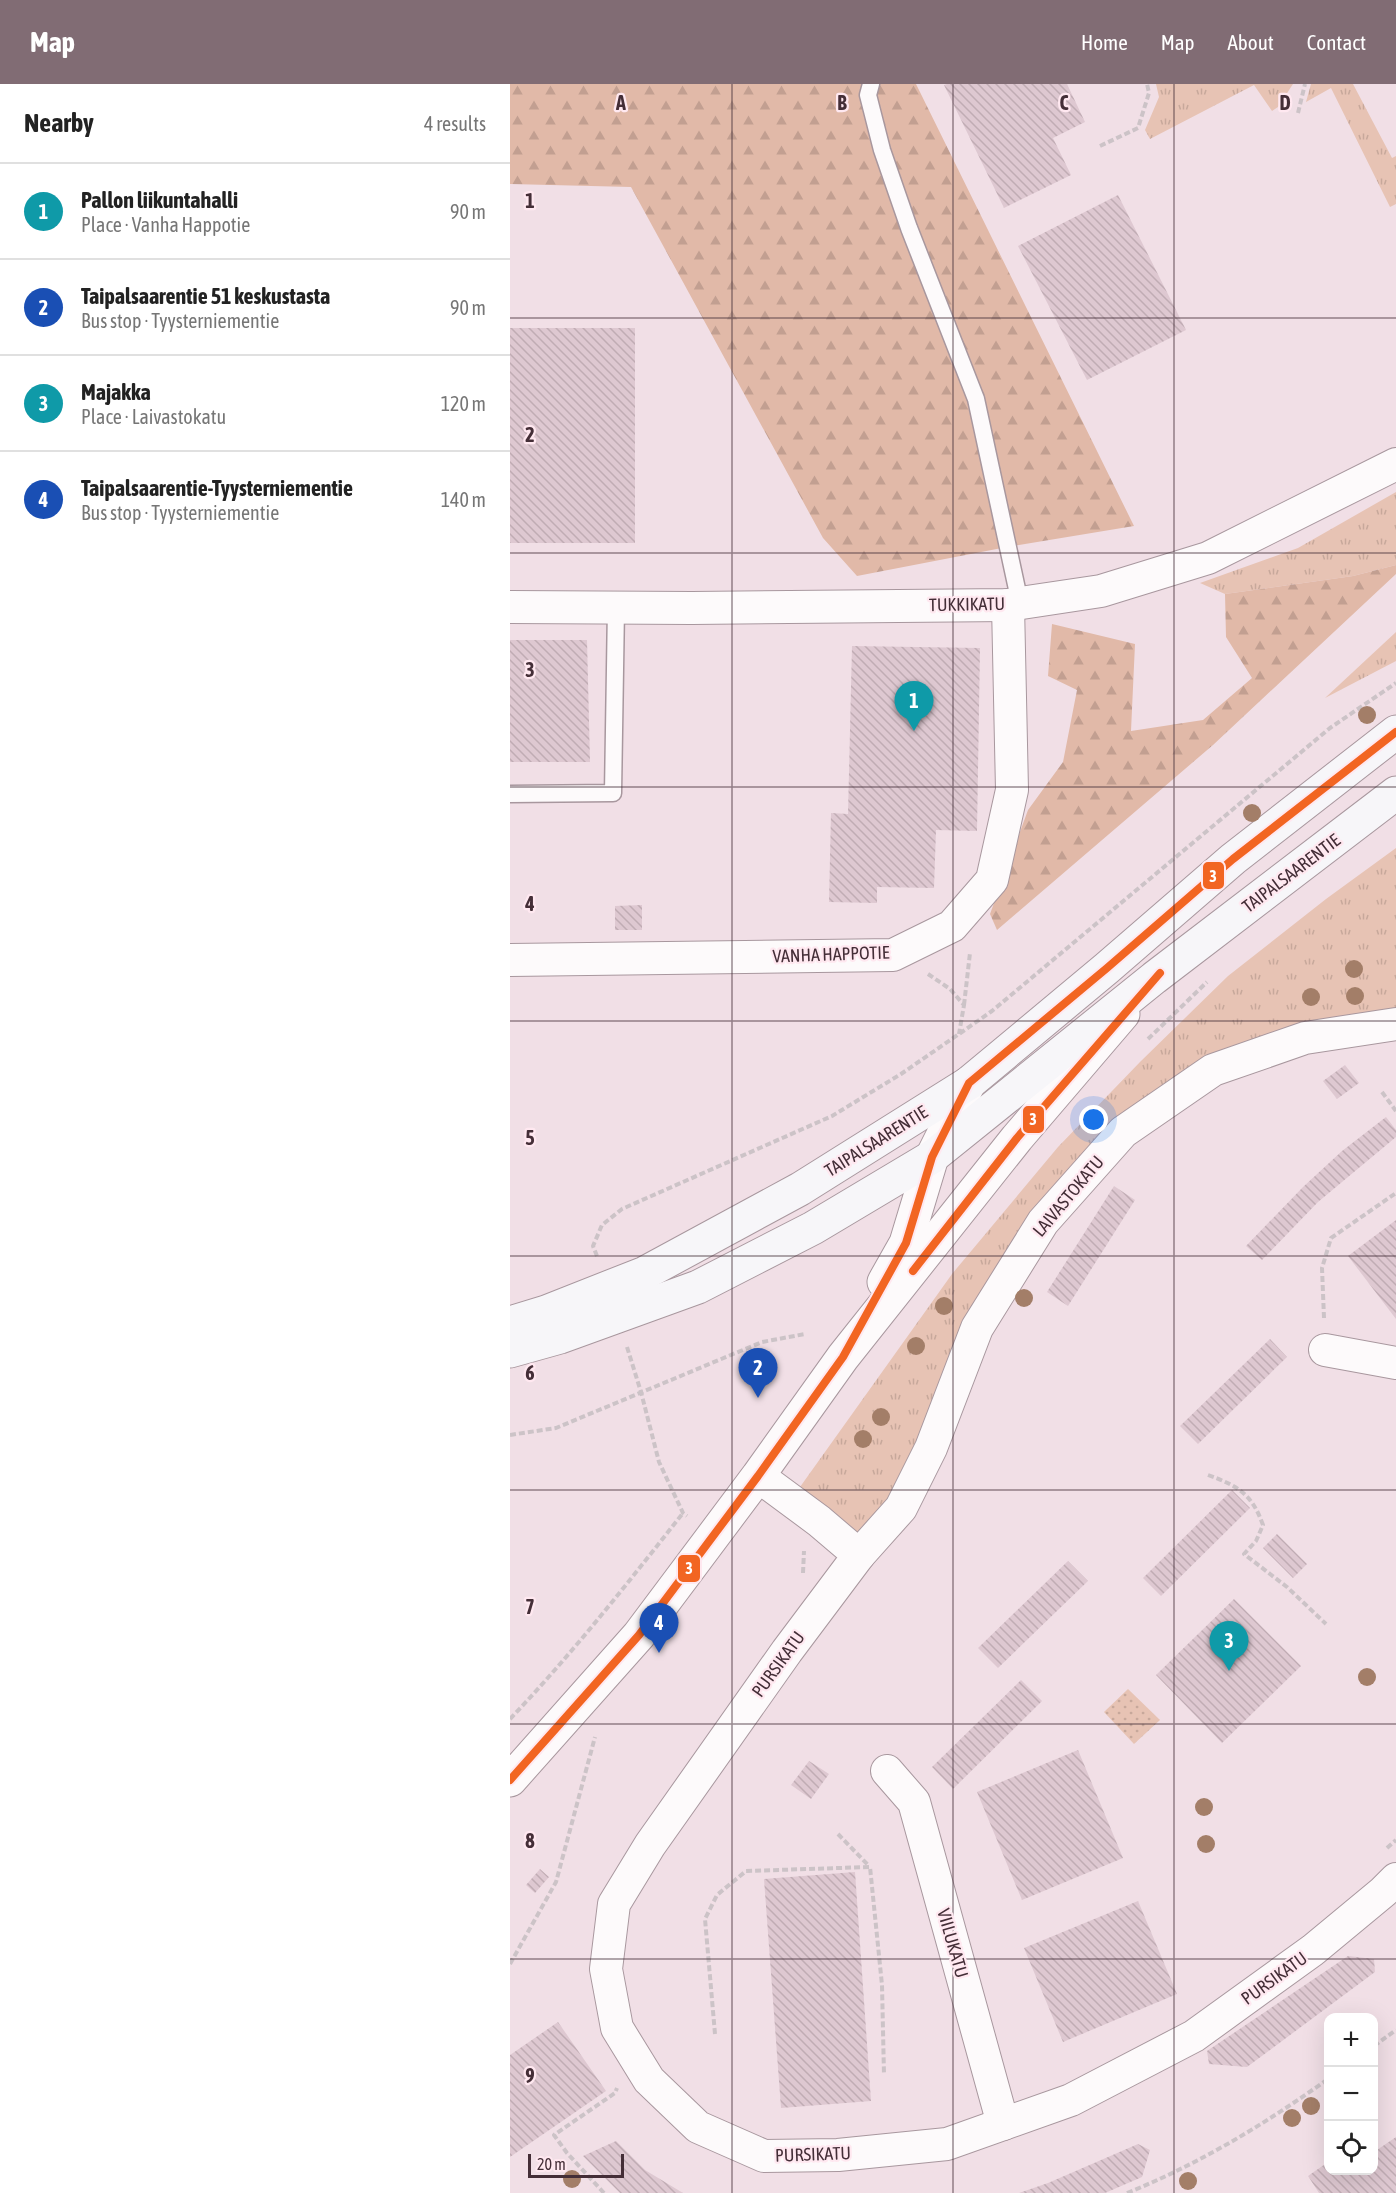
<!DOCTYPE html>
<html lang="en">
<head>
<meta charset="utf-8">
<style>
  body { margin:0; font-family:"Asap Condensed",sans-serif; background:#f2f2f2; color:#222 }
  .controls { position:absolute; right:18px; bottom:18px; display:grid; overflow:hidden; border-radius:12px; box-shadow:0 6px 24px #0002 }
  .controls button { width:54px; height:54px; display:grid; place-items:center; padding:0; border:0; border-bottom:2px solid #e0e0e0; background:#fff; color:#222; font:30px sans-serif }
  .scale { position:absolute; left:18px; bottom:15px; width:96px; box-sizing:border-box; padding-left:6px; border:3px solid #442e37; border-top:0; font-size:16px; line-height:21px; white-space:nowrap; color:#442e37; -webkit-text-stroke:4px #ffe8f0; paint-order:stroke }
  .you { position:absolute; left:584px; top:1036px; width:21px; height:21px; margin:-15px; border:4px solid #fff; border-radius:50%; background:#1a73e8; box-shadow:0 0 0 9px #1a73e833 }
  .badge { display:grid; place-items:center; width:39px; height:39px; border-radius:50%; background:#816c74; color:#fff; font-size:20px; font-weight:700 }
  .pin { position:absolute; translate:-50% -50px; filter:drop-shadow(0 2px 3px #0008) }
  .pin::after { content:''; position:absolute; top:32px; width:21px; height:18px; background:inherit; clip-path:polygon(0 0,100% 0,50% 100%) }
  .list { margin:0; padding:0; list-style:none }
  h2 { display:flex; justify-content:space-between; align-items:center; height:78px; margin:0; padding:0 24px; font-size:26px }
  h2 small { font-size:20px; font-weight:400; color:#767676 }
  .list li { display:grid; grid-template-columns:39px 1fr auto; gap:18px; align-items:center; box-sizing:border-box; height:96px; padding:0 24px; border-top:2px solid #e0e0e0 }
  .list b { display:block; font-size:22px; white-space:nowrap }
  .list p { margin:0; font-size:20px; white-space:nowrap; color:#767676 }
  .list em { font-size:20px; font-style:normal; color:#767676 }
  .icon { flex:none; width:33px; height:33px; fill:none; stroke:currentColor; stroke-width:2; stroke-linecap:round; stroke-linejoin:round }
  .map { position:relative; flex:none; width:886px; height:2109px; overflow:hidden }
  header { display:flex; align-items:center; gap:36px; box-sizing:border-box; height:84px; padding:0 30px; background:#816c74; color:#fff }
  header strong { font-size:28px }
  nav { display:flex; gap:33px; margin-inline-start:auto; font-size:21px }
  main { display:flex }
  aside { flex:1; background:#fff }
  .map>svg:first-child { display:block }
  .grass { fill:url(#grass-tufts) }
  .forest { fill:url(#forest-firs) }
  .park { fill:url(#park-dots) }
  .building { fill:url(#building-back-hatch) }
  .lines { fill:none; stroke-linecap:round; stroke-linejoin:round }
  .service-casing { stroke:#a8979e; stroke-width:19 }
  .minor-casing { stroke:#a8979e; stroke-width:34 }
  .tertiary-casing { stroke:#a8979e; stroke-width:35 }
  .secondary-casing { stroke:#a8979e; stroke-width:35 }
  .path { stroke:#ccc3c7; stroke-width:4; stroke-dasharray:6 3; stroke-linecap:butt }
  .service { stroke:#fdfafb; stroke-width:16 }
  .minor { stroke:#fdfafb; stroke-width:32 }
  .tertiary { stroke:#fdfafb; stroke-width:33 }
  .secondary { stroke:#f7f6f9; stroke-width:33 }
  .bus-1-casing { stroke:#ffe8f0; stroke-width:12 }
  .bus-1 { stroke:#f26522; stroke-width:8 }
  .tree { fill:#a37e68 }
  .grid { fill:none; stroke:#442e37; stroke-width:1.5; stroke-opacity:0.55 }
  .labels { text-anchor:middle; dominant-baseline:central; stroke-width:4.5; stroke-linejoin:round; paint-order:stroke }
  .street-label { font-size:18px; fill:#442e37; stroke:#ffe8f0 }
  .grid-label { font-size:20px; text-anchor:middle; font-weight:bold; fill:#442e37; stroke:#ffe8f0; stroke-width:4.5; stroke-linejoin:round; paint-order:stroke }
  .line-badge { stroke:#ffe8f0; stroke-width:2 }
  .badge-label { font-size:16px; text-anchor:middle; font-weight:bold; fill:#fff }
</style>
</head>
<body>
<header>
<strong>Map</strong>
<nav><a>Home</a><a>Map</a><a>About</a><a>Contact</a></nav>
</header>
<main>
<aside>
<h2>Nearby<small>4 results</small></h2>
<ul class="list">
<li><span class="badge" style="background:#0f9aa8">1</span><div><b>Pallon liikuntahalli</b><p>Place · Vanha Happotie</p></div><em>90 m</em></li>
<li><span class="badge" style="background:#1a4fb4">2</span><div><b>Taipalsaarentie 51 keskustasta</b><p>Bus stop · Tyysterniementie</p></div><em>90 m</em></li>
<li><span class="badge" style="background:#0f9aa8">3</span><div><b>Majakka</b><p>Place · Laivastokatu</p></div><em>120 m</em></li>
<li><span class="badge" style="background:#1a4fb4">4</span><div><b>Taipalsaarentie-Tyysterniementie</b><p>Bus stop · Tyysterniementie</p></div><em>140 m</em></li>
</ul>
</aside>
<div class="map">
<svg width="886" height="2109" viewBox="0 0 886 2109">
  <defs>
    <pattern id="grass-tufts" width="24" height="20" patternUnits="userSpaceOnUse" patternTransform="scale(1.5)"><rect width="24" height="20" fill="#e7c3b4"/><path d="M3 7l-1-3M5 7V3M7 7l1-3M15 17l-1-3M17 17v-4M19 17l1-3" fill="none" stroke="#c7a89b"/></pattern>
    <pattern id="forest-firs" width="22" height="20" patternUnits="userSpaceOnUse" patternTransform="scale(1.5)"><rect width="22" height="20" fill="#e1b9a8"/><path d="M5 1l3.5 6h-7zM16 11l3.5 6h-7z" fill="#c29f91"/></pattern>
    <pattern id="park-dots" width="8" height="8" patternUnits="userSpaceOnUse" patternTransform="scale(1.5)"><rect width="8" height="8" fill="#e7c3b4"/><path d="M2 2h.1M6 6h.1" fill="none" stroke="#c7a89b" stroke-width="1.8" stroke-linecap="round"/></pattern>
    <pattern id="building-back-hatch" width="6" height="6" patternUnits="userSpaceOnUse" patternTransform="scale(1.5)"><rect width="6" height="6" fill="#dec8d1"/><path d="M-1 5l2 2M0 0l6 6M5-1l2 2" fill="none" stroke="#c0acb4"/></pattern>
  </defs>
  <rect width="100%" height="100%" fill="#f1dfe6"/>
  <g class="grass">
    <polygon points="646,0 783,0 768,23 762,27 744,1 640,55 635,46 649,13"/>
    <polygon points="801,0 843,0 882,74 886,72 886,120 880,123 821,4 796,18"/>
    <polygon points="886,408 886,481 843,492 715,510 690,499 788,464"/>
    <polygon points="886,548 886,577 815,614"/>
    <polygon points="886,764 886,932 792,946 606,1042 414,1360 348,1464 285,1410 442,1190 548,1063 630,978 718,892 816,815"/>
  </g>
  <g class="forest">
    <polygon points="0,0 406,0 624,442 497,463 347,492 313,454 121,103 0,100"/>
    <polygon points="886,481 886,490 703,661 487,846 480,830 518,726 553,678 567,606 538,592 542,540 625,560 621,647 693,636 742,594 716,553 715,510 843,492"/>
  </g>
  <polygon class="park" points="618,1605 650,1636 624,1660 594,1628"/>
  <g class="building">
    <polygon points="437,0 557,0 575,38 543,54 561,91 494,124 434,1"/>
    <polygon points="608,111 676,246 577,296 508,162"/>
    <rect x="0" y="244" width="125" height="215"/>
    <polygon points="0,556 77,556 80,678 0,678"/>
    <polygon points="342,562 470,564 467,747 426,746 424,804 367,803 367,819 319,818 321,729 338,730"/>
    <polygon points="132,821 132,846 105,846 105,822"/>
    <polygon points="835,981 849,999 827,1015 813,997"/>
    <polygon points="876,1033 886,1046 886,1053 808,1118 752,1176 736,1162 793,1103 832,1067"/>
    <polygon points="604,1102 625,1116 558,1222 537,1208"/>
    <polygon points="886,1136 886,1235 838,1172"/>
    <polygon points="760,1255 777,1273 688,1360 670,1342"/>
    <polygon points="722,1406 740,1424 651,1512 633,1494"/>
    <polygon points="767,1450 797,1480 783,1494 753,1464"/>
    <polygon points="558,1477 578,1497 488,1584 468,1564"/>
    <polygon points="724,1515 791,1582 712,1659 646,1591"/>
    <polygon points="511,1596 532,1617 443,1705 422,1683"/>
    <polygon points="568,1666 613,1774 512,1816 467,1708"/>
    <polygon points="299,1677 319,1690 301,1715 281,1701"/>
    <polygon points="30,1785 39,1793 25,1809 16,1801"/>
    <polygon points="345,1788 361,2017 271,2024 254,1795"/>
    <polygon points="628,1817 667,1910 553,1958 514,1864"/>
    <polygon points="838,1872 864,1875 865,1888 737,1983 699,1980 697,1967"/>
    <polygon points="48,1938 96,2007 0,2073 0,1971"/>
    <polygon points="886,2053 886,2109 809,2109 798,2092 818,2078 818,2086 864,2086 864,2068"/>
    <polygon points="106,2057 135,2086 173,2109 110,2109 73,2072"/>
    <polygon points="628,2060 640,2066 632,2093 595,2109 509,2109 538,2099"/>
  </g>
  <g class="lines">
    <defs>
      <g id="service">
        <polyline points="361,0 358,11 372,66 399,144 466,315 510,519"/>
        <polyline points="0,710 103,709 106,523"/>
      </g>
      <g id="minor">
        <polyline points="0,523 182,524 498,521 591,507 698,474 886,380"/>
        <polyline points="0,876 383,871 442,842 482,796 502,706 498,521"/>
        <polyline points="815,1266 886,1279"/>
        <polyline points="248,1392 309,1437 349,1471 277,1567 140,1761 104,1820 96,1885 107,1944 139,1996 188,2043 254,2072 328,2071 437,2060 561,2016 684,1952 803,1866 873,1808 886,1795"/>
        <polyline points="349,1471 391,1424 421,1364 467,1244 533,1138 613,1048 703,986 795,954 886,940"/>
        <polyline points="377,1687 404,1718 493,2040"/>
      </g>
      <g id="tertiary">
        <polyline points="374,1198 396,1159 422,1073 459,999"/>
        <polyline points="0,1696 129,1551 248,1392 333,1273 507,1054 613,930"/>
      </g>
      <g id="secondary">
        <polyline points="0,1239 36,1228 135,1189 290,1105 459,999 597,884 723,775 886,648"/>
        <polyline points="0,1267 50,1253 188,1203 303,1144 422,1073 644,894 886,709"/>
      </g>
    </defs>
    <use href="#service" class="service-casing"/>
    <use href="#minor" class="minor-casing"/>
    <use href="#tertiary" class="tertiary-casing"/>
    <use href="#secondary" class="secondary-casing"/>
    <g class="path">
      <polyline points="788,29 795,0"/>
      <polyline points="590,62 628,44 639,9 637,0"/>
      <polyline points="418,890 440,905 454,921 449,950"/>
      <polyline points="454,921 460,869"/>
      <polyline points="638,955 697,898"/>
      <polyline points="872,1008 886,1027"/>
      <polyline points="87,1172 83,1162 92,1141 112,1125 322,1032 391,990 449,950 482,927 820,644 886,599"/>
      <polyline points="814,1234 812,1184 821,1154 886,1109"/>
      <polyline points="117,1263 131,1308 149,1378 173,1429 177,1432"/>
      <polyline points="0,1351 46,1344 252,1258 295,1250"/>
      <path d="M698,1391c30,11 44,19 55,50l-7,16 -12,13 43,33 39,37"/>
      <polyline points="293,1489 294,1467"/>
      <path d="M0,1635c62,-65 117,-135 173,-206"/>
      <polyline points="328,1750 359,1782"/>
      <polyline points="877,1764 886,1756"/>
      <polyline points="0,1880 46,1798 85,1653"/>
      <polyline points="205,1950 195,1835 207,1811 236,1787 360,1783 372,1901 374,1991"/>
      <polyline points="864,1962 886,1946"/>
      <polyline points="94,2109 57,2069 44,2051 105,2009 107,2004"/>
      <path d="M617,2109c72,-29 138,-69 201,-114"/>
    </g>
    <use href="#service" class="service"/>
    <use href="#minor" class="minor"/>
    <use href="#tertiary" class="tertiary"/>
    <use href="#secondary" class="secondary"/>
    <defs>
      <g id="bus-1">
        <polyline points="403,1187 507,1054 650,889"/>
        <polyline points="0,1696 129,1551 248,1392 333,1273 396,1159 422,1073 459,999 597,884 723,775 886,648"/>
      </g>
    </defs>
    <use href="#bus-1" class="bus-1-casing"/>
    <use href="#bus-1" class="bus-1"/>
  </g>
  <g class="tree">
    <circle cx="857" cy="631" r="9"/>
    <circle cx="742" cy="729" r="9"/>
    <circle cx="844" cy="885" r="9"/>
    <circle cx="845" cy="912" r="9"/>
    <circle cx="801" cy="913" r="9"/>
    <circle cx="514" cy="1214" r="9"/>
    <circle cx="434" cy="1222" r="9"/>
    <circle cx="406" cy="1262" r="9"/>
    <circle cx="371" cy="1333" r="9"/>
    <circle cx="353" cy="1355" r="9"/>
    <circle cx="857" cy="1593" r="9"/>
    <circle cx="694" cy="1723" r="9"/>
    <circle cx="696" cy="1760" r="9"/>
    <circle cx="801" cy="2022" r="9"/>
    <circle cx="782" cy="2034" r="9"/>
    <circle cx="62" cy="2095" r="9"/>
    <circle cx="678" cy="2097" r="9"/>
  </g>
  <path class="grid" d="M222,0v2109M443,0v2109M664,0v2109M0,234h886M0,469h886M0,703h886M0,937h886M0,1172h886M0,1406h886M0,1640h886M0,1875h886"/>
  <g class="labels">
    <g class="street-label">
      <text transform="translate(457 520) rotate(-1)">TUKKIKATU</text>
      <text transform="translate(781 789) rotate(-37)">TAIPALSAARENTIE</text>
      <text transform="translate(321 870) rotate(-2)">VANHA HAPPOTIE</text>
      <text transform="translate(366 1057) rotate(-32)">TAIPALSAARENTIE</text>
      <text transform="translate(558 1112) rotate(-50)">LAIVASTOKATU</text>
      <text transform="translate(268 1580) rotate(-54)">PURSIKATU</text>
      <text transform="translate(443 1859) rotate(74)">VIILUKATU</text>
      <text transform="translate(764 1894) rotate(-36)">PURSIKATU</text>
      <text transform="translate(303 2070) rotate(-2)">PURSIKATU</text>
    </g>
  </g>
  <g class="grid-label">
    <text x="111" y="26">A</text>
    <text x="332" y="26">B</text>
    <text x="554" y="26">C</text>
    <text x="775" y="26">D</text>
    <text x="20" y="124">1</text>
    <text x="20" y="358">2</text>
    <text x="20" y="593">3</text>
    <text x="20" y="827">4</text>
    <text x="20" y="1061">5</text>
    <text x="20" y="1296">6</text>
    <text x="20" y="1530">7</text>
    <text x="20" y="1764">8</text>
    <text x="20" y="1999">9</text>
  </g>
  <g class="line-badge">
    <rect x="692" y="777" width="23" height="29" rx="6" fill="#f26522"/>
    <rect x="512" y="1021" width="23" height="29" rx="6" fill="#f26522"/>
    <rect x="167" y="1470" width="24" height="29" rx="6" fill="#f26522"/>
  </g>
  <g class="badge-label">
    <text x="703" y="798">3</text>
    <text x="523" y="1041">3</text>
    <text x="179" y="1490">3</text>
  </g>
</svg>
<div class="controls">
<button>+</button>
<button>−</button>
<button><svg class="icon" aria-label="locate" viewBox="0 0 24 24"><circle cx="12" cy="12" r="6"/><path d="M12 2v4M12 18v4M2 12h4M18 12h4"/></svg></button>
</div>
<div class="scale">20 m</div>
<div class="you"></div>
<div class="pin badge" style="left:404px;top:647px;background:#0f9aa8">1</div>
<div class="pin badge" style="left:248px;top:1314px;background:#1a4fb4">2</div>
<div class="pin badge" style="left:719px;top:1587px;background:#0f9aa8">3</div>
<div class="pin badge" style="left:149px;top:1569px;background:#1a4fb4">4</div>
</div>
</main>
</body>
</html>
